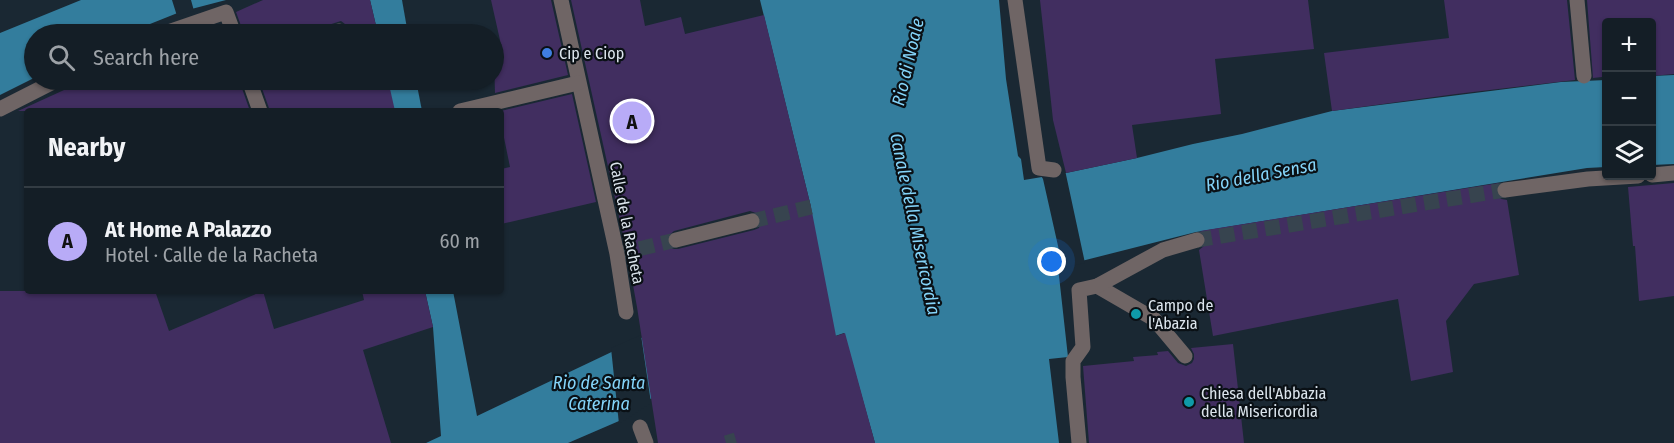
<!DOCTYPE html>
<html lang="en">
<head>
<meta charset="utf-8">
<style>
  body { margin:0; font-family:"Fira Sans Condensed",sans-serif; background:#212b32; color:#f1f3f6 }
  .controls { position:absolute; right:18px; top:18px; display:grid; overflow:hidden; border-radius:6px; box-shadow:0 2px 4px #0004 }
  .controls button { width:54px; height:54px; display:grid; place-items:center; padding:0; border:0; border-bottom:2px solid #333c43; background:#141e26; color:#f1f3f6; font:30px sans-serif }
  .you { position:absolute; left:1052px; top:262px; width:21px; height:21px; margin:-15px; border:4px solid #fff; border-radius:50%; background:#1a73e8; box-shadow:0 0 0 9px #1a73e833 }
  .badge { display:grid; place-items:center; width:39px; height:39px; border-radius:50%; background:#b8abf7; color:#111; font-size:20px; font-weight:700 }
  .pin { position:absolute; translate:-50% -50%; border:3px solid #fff; box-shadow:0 2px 6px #0006 }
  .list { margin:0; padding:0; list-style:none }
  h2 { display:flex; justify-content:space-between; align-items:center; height:78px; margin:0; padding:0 24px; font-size:26px }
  h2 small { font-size:20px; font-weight:400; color:#9da2a7 }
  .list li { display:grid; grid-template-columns:39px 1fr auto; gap:18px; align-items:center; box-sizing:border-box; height:108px; padding:0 24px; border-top:2px solid #333c43 }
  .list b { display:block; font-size:22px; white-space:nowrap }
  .list p { margin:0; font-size:20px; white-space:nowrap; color:#9da2a7 }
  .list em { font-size:20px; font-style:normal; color:#9da2a7 }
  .icon { flex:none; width:33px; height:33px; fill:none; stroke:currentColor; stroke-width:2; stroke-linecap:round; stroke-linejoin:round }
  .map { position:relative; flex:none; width:1674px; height:443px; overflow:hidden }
  .search { position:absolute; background:#141e26; box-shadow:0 2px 4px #0004; left:24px; top:24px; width:480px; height:66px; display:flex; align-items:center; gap:15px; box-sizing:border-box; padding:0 21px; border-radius:33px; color:#9da2a7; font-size:22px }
  .panel { position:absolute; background:#141e26; box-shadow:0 2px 4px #0004; left:24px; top:108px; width:480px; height:186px; border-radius:6px }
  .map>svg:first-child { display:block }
  .water { fill:#337d9d }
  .pier { fill:#1a2833 }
  .building { fill:#412e60; fill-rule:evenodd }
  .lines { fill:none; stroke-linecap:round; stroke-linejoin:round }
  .street-tunnel { stroke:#37444f; stroke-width:15; stroke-dasharray:15 8; stroke-linecap:butt }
  .street { stroke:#6f6565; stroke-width:15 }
  .shop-dot { fill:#3f7fe0; stroke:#0a1015; stroke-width:2 }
  .culture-dot { fill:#0f9aa8; stroke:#0a1015; stroke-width:2 }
  .labels { text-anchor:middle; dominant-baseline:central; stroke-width:4.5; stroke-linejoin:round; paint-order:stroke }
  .poi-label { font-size:16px; fill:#dce5ed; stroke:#0a1015; text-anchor:start }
  .street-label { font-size:16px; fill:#dce5ed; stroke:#0a1015 }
  .water-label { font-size:18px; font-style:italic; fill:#84d4f9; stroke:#0a1015 }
</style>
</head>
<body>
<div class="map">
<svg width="1674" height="443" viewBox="0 0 1674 443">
  <rect width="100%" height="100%" fill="#1a2833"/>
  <g class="water">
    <polygon points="81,0 226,0 180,12 125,34 34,34 34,78 0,95 0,33"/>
    <polygon points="370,0 402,0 408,34 378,34"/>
    <polygon points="760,0 999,0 1006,79 1018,156 1021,159 1024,180 1066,173 1137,158 1193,144 1242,134 1332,111 1561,82 1606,80 1606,167 1587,168 1196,232 1058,267 1068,357 1049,359 1059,443 875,443 844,333 650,399 619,421 568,443 426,443 441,436 433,327 425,291 453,291 477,416 641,338 735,308 811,207"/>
    <polygon points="1674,75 1674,164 1652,165 1652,76"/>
    <polygon points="388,80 416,80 422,111 393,111"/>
  </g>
  <g class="pier">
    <polygon points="172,0 191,0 194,11 177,16"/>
    <polygon points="1065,170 1085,263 1063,268 1043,179 1040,174"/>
    <polygon points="641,335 651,403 619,424 611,348"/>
  </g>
  <g class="building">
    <polygon points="263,0 370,0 378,34 348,34 348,28 345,24 341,21 322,27 319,34 244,34 236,12"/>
    <polygon points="491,0 551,0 568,75 495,93 494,60 504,58"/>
    <path d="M571,0h69l5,26 36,-9 4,17 79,-19 47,192 25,129 9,-3 30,110h-217l-21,-136 -10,-55zM750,211l9,3 3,5 -3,9 -5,2 -76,19h-5l-6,-6v-6l7,-6z"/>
    <polygon points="1040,0 1308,0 1314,49 1215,59 1221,114 1132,125 1137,158 1066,173 1053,120"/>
    <polygon points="1444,0 1567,0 1575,80 1456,94 1332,111 1324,53 1449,38"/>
    <polygon points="1587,0 1674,0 1674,74 1652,76 1652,22 1606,22 1606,80 1603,80 1602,77 1593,78"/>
    <polygon points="220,24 224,34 192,34 217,26"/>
    <polygon points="86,80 239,80 250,111 18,111"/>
    <polygon points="259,80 388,80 395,111 270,111"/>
    <polygon points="572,94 596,202 501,224 501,169 510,167 501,123 501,111"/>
    <polygon points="1499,183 1496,187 1495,192 1501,199 1507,200 1519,275 1474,284 1446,321 1453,372 1411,381 1398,299 1213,336 1199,250 1204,246 1206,238 1204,233 1200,231"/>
    <polygon points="1674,183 1674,296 1639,301 1635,246 1633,246 1628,187"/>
    <polygon points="0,291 155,291 169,331 263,291 274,329 364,300 362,291 425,291 433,327 363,350 391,443 0,443"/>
    <polygon points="1233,344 1244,443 1089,443 1083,366 1134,361 1133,357 1158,355 1157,352 1168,351 1178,363 1186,366 1192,363 1194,359 1194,354 1191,348"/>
  </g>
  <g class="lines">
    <g class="street-tunnel">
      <polyline points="752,221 811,207"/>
      <polyline points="1197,240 1505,190"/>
      <polyline points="617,254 676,240"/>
      <polyline points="726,443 736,440"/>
    </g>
    <g class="street">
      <polyline points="561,0 617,254 626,312"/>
      <polyline points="1015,0 1039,168 1054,170"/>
      <polyline points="1577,0 1584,76"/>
      <polyline points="162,34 226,12 234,34"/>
      <polyline points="328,34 339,31"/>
      <polyline points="249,80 260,111"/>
      <polyline points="0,109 57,80"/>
      <polyline points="460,111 578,83"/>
      <polyline points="1652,175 1674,173"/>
      <polyline points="1505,190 1588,179 1638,176"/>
      <polyline points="676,240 752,221"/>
      <polyline points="1097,286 1154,319 1185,356"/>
      <polyline points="640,427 646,443"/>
      <polyline points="1079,443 1073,377 1073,361 1083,347 1079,290 1097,286 1163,250 1197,240"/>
    </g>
  </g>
  <circle class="shop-dot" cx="547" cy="53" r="6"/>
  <g class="culture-dot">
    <circle cx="1136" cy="314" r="6"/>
    <circle cx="1189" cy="402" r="6"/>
  </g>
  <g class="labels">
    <g class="poi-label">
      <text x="559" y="53">Cip e Ciop</text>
      <text x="1148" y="305">Campo de<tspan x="1148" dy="18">l'Abazia</tspan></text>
      <text x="1201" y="393">Chiesa dell'Abbazia<tspan x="1201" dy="18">della Misericordia</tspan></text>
    </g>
    <g class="street-label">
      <text transform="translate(627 223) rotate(79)">Calle de la Racheta</text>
    </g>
    <g class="water-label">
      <text transform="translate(908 62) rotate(-77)">Rio di Noale</text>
      <text transform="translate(1261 175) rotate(-11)">Rio della Sensa</text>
      <text transform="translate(915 224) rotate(78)">Canale della Misericordia</text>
      <text x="599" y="383">Rio de Santa<tspan x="599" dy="21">Caterina</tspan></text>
    </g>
  </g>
</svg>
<div class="controls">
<button>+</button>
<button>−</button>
<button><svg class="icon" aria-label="layers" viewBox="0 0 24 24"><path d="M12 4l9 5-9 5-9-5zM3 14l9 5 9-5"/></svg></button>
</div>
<div class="you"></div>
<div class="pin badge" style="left:632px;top:121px">A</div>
<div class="search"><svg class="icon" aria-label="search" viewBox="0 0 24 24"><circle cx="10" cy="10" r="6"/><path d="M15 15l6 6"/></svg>Search here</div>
<section class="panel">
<h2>Nearby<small></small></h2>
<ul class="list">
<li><span class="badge">A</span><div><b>At Home A Palazzo</b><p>Hotel · Calle de la Racheta</p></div><em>60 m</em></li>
</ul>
</section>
</div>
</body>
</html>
